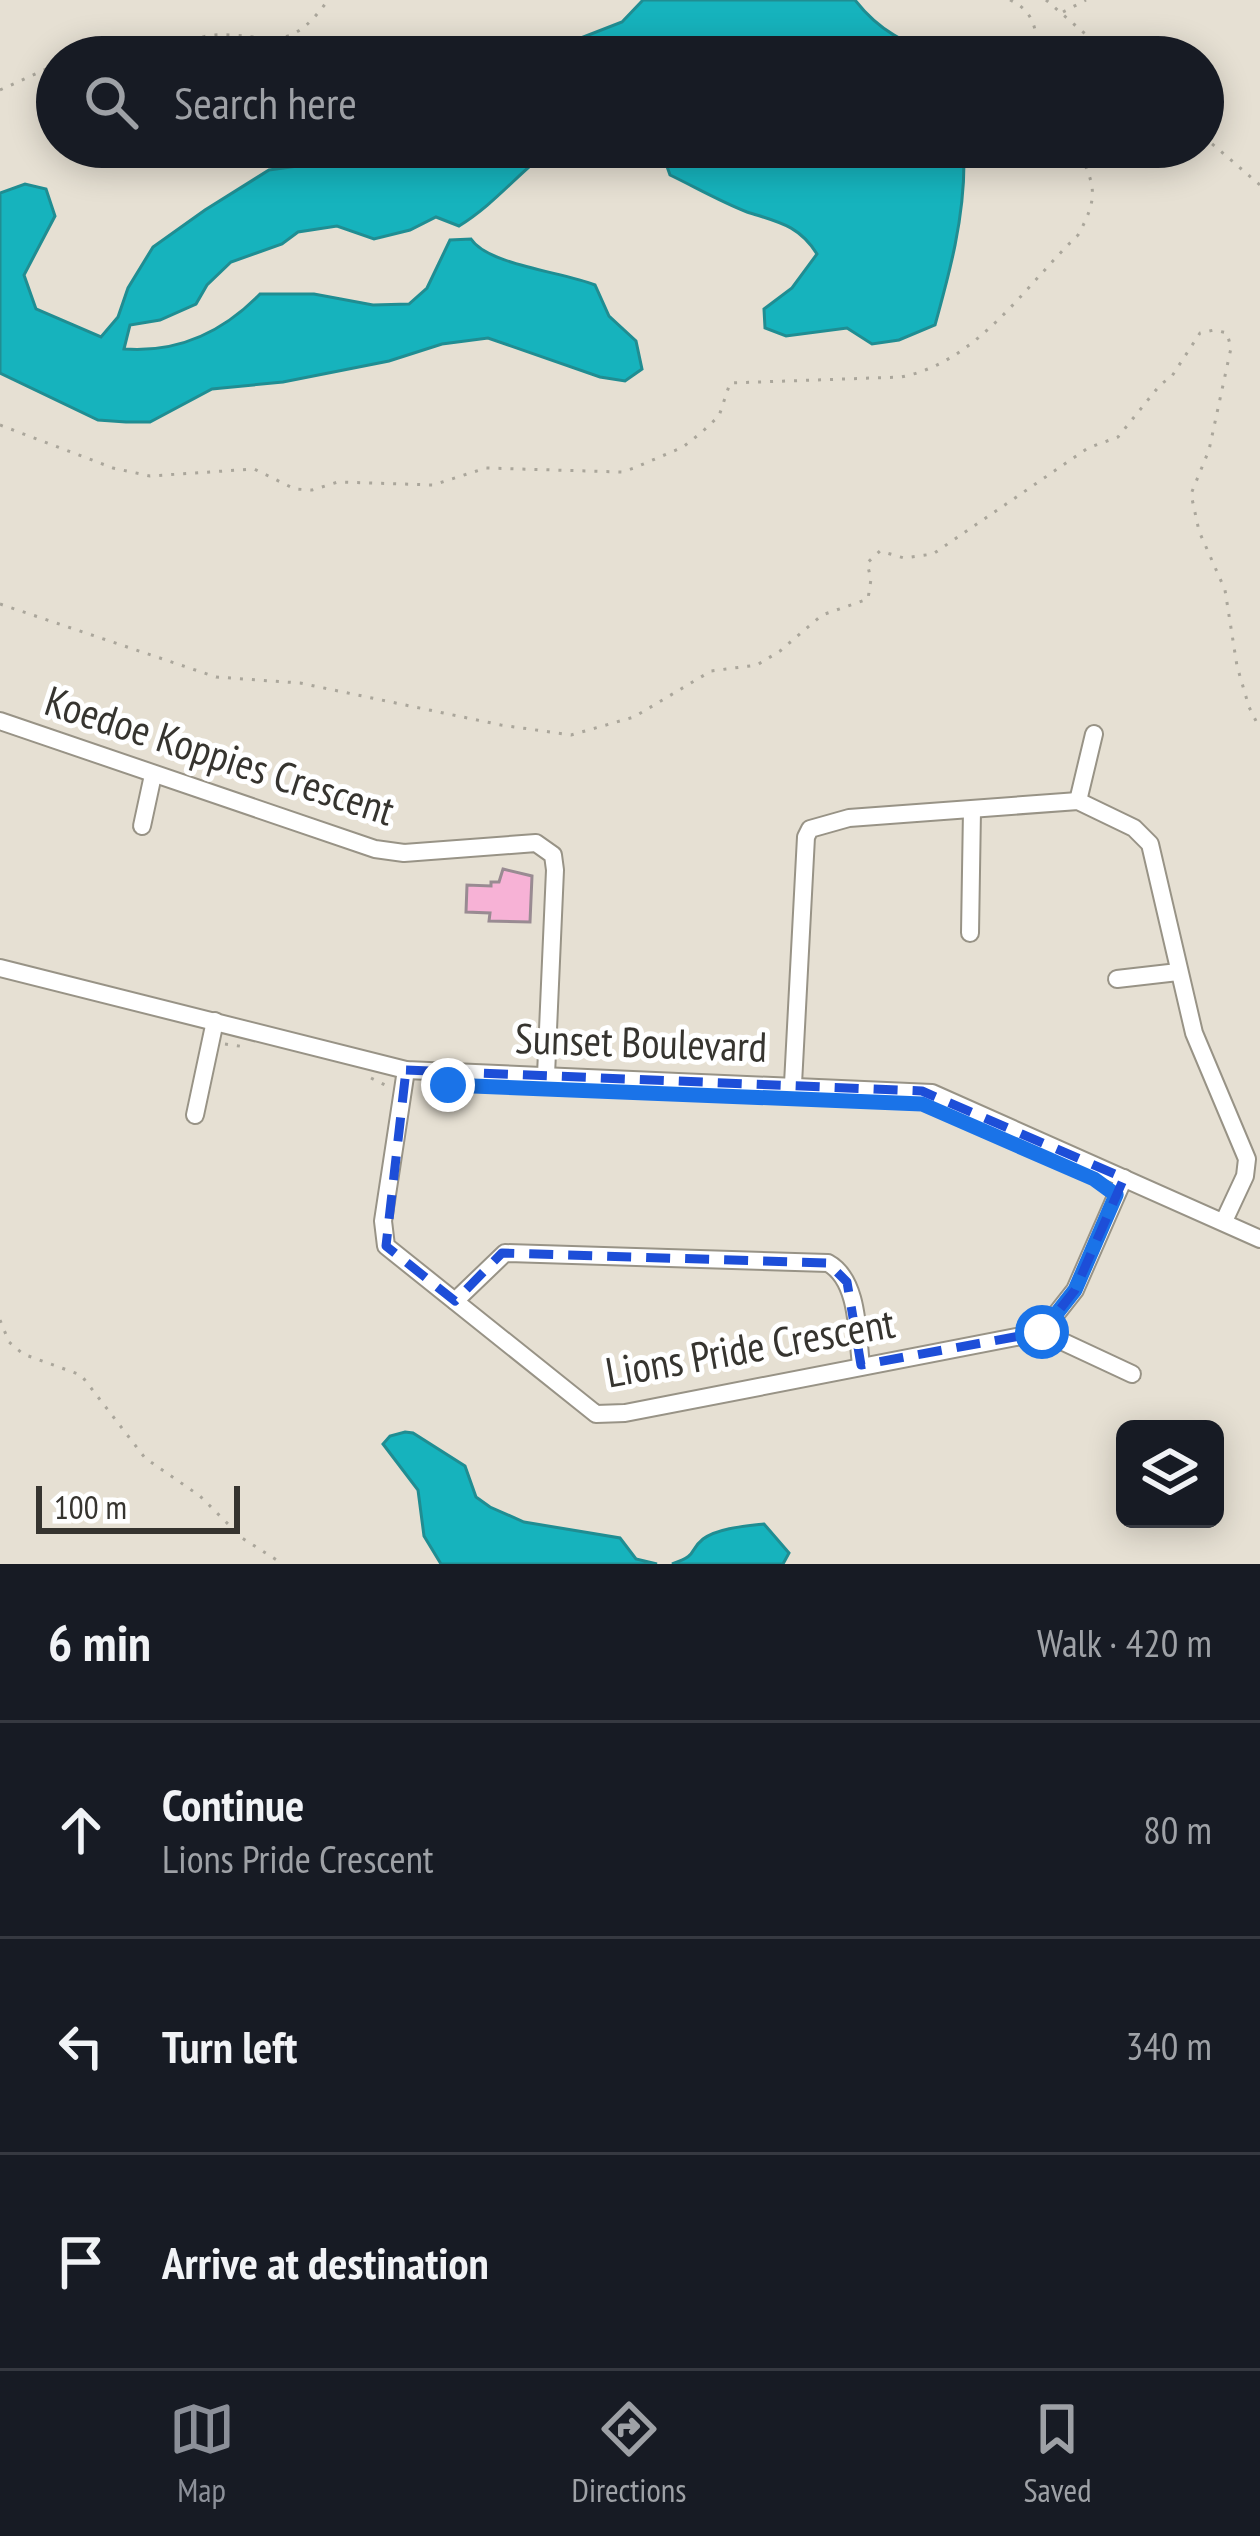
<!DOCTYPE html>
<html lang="en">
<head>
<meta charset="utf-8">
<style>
  body { margin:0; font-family:"PT Sans Narrow",sans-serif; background:#20242c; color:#f1f3f6 }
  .controls { position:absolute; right:36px; bottom:36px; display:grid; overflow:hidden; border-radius:18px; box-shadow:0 6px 30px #0003 }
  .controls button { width:108px; height:108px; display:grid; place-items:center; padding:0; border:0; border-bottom:3px solid #363941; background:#171b24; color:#f1f3f6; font:60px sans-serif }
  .scale { position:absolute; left:36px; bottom:30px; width:204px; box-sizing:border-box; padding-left:12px; border:6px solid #36342f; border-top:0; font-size:33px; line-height:42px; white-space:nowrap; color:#36342f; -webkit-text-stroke:9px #fff; paint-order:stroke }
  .stop { position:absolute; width:36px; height:36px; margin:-27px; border:9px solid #1a73e8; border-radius:50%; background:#fff }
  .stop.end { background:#1a73e8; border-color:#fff; box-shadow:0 3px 12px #0008 }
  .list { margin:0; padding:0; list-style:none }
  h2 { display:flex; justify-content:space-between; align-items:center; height:156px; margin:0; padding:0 48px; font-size:51px }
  h2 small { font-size:39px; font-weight:400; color:#9ea1a6 }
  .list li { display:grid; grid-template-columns:78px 1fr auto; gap:36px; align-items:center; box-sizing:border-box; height:216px; padding:0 48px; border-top:3px solid #363941 }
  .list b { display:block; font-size:45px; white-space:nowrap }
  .list p { margin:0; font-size:39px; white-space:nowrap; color:#9ea1a6 }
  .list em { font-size:39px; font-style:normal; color:#9ea1a6 }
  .icon { flex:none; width:66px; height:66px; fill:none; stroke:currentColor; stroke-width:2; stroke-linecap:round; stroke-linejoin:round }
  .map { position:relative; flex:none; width:1260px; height:1564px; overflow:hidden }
  .search { position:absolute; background:#171b24; box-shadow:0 6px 30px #0003; left:36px; right:36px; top:36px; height:132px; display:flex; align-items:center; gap:30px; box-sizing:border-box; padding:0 42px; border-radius:66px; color:#9ea1a6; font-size:45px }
  .sheet { height:804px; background:#171b24 }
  nav { display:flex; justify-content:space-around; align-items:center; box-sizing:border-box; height:168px; border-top:3px solid #363941; background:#171b24; font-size:33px; color:#9ea1a6 }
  nav a { display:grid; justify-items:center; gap:6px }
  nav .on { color:#8c9099 }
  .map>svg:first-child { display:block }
  .water { fill:#16b3bd; stroke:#208d92; stroke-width:3 }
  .building { fill:#f7b2d6; stroke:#998b92; stroke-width:3 }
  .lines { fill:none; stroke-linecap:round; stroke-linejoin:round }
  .minor-casing { stroke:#989386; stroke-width:20 }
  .path { stroke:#aaa69b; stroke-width:3; stroke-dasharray:3 9; stroke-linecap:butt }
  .minor { stroke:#fff; stroke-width:16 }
  .route { stroke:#1a73e8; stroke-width:15 }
  .marked { fill:none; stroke:#1d4ed8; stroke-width:9; stroke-dasharray:24 15; stroke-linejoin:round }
  .labels { text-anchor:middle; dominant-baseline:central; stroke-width:10; stroke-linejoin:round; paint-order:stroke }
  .street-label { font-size:42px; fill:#36342f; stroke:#fff }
</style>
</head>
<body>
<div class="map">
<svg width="1260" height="1564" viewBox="0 0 1260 1564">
  <rect width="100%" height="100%" fill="#e6e0d3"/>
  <g class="water">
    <path d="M643,0h212c24,31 50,43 87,57h-410l90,-35z"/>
    <path d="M367,147h186c-34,25 -58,57 -94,79l-23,-9 -26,13 -36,9 -37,-13 -39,6 -16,12 -51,18 -24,23 -11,19 -36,16 -30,5 -6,24c54,4 98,-16 136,-55h54l59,11 36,-1 18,-16 23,-48 21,-1c17,26 92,33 124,46l14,31 27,25 6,28 -17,12 -25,-4 -112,-39 -46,6 -53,17 -106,21 -71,7 -62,33h-24l-28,-2 -98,-47v-180l25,-9 21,5 9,27 -31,59 12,34 65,28 17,-20 10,-29 25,-41 52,-37 64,-40 64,-9z"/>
    <path d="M660,147h291l13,15c0,57 -14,109 -29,163l-36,15 -27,4 -25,-16 -61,8 -21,-8 -1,-19 28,-21 25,-34c-18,-29 -39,-32 -70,-42 -26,-10 -52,-25 -77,-37z"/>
    <polygon points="405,1432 413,1433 465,1466 476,1497 490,1507 524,1522 620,1538 636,1559 657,1564 441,1564 424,1536 418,1490 383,1444 390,1436"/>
    <path d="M764,1524l25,29 -6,11h-111c28,-10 15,-12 31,-25 15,-11 43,-13 61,-15z"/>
  </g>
  <polygon class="building" points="503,869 532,876 530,922 489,921 490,913 466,912 467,885 491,886 491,882 499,882"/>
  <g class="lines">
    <defs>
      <g id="minor">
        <polyline points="0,721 375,849 404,853 536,843 553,855 555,870 546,1075"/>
        <polyline points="1078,801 1094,734"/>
        <polyline points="142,826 153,775"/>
        <polyline points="970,933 972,810"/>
        <polyline points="0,968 406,1070 932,1093 1260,1239"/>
        <polyline points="1117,979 1178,972"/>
        <polyline points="406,1070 383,1221 386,1246 596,1414 625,1413 1042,1332 1075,1290 1124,1178"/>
        <polyline points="793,1084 806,837 810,829 849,818 1078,801 1134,828 1150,844 1194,1033 1247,1159 1245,1176 1224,1221"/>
        <polyline points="195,1115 215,1021"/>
        <path d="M455,1301l50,-48 323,10c31,17 29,71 33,102"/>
        <polyline points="1042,1332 1132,1374"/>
      </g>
    </defs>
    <use href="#minor" class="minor-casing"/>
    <g class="path">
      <path d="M1010,0c25,11 27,32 28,57"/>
      <polyline points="1046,0 1112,57"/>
      <polyline points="1063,12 1086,0"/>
      <path d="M159,57c17,-7 35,-20 53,-22 57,-3 75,23 116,-35"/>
      <polyline points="0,90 57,64"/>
      <polyline points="1203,136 1260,185"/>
      <path d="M0,425l113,43 37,8 104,-7 41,20 17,1 26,-8 95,3 53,-17 136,4 12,-4 49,-21 19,-15 17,-16 11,-33 171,-6c77,-15 123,-90 177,-142 21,-38 18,-50 -2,-88"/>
      <polyline points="0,604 216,677 300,683 501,725 571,735 634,717 711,671 757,665 780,651 822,615 868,599 871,579 867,563 880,551 904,558 933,554 1088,448 1118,437 1160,385 1172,376 1200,333 1214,330 1227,333 1231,348 1209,450 1191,494 1199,531 1225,590 1237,666 1249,707 1260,729"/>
      <polyline points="225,1044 246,1047"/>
      <polyline points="371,1078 389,1087"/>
      <polyline points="0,1320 9,1342 23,1354 81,1375 145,1458 200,1496 242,1538 283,1564"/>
    </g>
    <use href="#minor" class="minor"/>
  </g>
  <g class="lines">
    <polyline class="route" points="448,1085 922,1104 1094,1179 1116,1195 1075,1290 1042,1332"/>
  </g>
  <path class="marked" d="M406,1070l516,21 202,87 -49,112 -33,42 -181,33 -14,-83 -19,-19 -326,-10 -47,48 -69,-55z"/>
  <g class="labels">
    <g class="street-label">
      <text transform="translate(220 755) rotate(18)">Koedoe Koppies Crescent</text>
      <text transform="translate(641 1042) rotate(2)">Sunset Boulevard</text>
      <text transform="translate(750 1347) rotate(-10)">Lions Pride Crescent</text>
    </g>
  </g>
</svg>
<div class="controls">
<button><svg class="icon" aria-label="layers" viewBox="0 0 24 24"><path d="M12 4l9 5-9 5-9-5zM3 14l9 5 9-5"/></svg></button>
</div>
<div class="scale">100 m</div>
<div class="stop" style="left:1042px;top:1332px"></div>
<div class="stop end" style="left:448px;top:1085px"></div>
<div class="search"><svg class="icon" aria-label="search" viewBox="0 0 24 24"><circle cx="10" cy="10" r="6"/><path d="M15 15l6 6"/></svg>Search here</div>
</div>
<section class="sheet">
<h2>6 min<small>Walk · 420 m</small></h2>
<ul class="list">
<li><svg class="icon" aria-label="ahead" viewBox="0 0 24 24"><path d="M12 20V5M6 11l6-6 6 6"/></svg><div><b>Continue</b><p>Lions Pride Crescent</p></div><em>80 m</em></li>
<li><svg class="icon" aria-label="left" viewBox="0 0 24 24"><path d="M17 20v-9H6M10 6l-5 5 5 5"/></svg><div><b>Turn left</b></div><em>340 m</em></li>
<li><svg class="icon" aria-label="arrive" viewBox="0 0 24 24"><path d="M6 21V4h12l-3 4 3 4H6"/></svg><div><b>Arrive at destination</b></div></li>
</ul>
</section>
<nav>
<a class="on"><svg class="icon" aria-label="map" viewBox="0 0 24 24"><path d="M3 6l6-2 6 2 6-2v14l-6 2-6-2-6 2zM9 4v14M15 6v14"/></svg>Map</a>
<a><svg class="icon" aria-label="directions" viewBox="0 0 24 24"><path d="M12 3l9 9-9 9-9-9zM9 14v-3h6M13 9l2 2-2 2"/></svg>Directions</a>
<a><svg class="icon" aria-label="saved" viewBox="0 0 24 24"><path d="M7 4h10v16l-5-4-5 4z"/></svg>Saved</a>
</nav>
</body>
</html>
